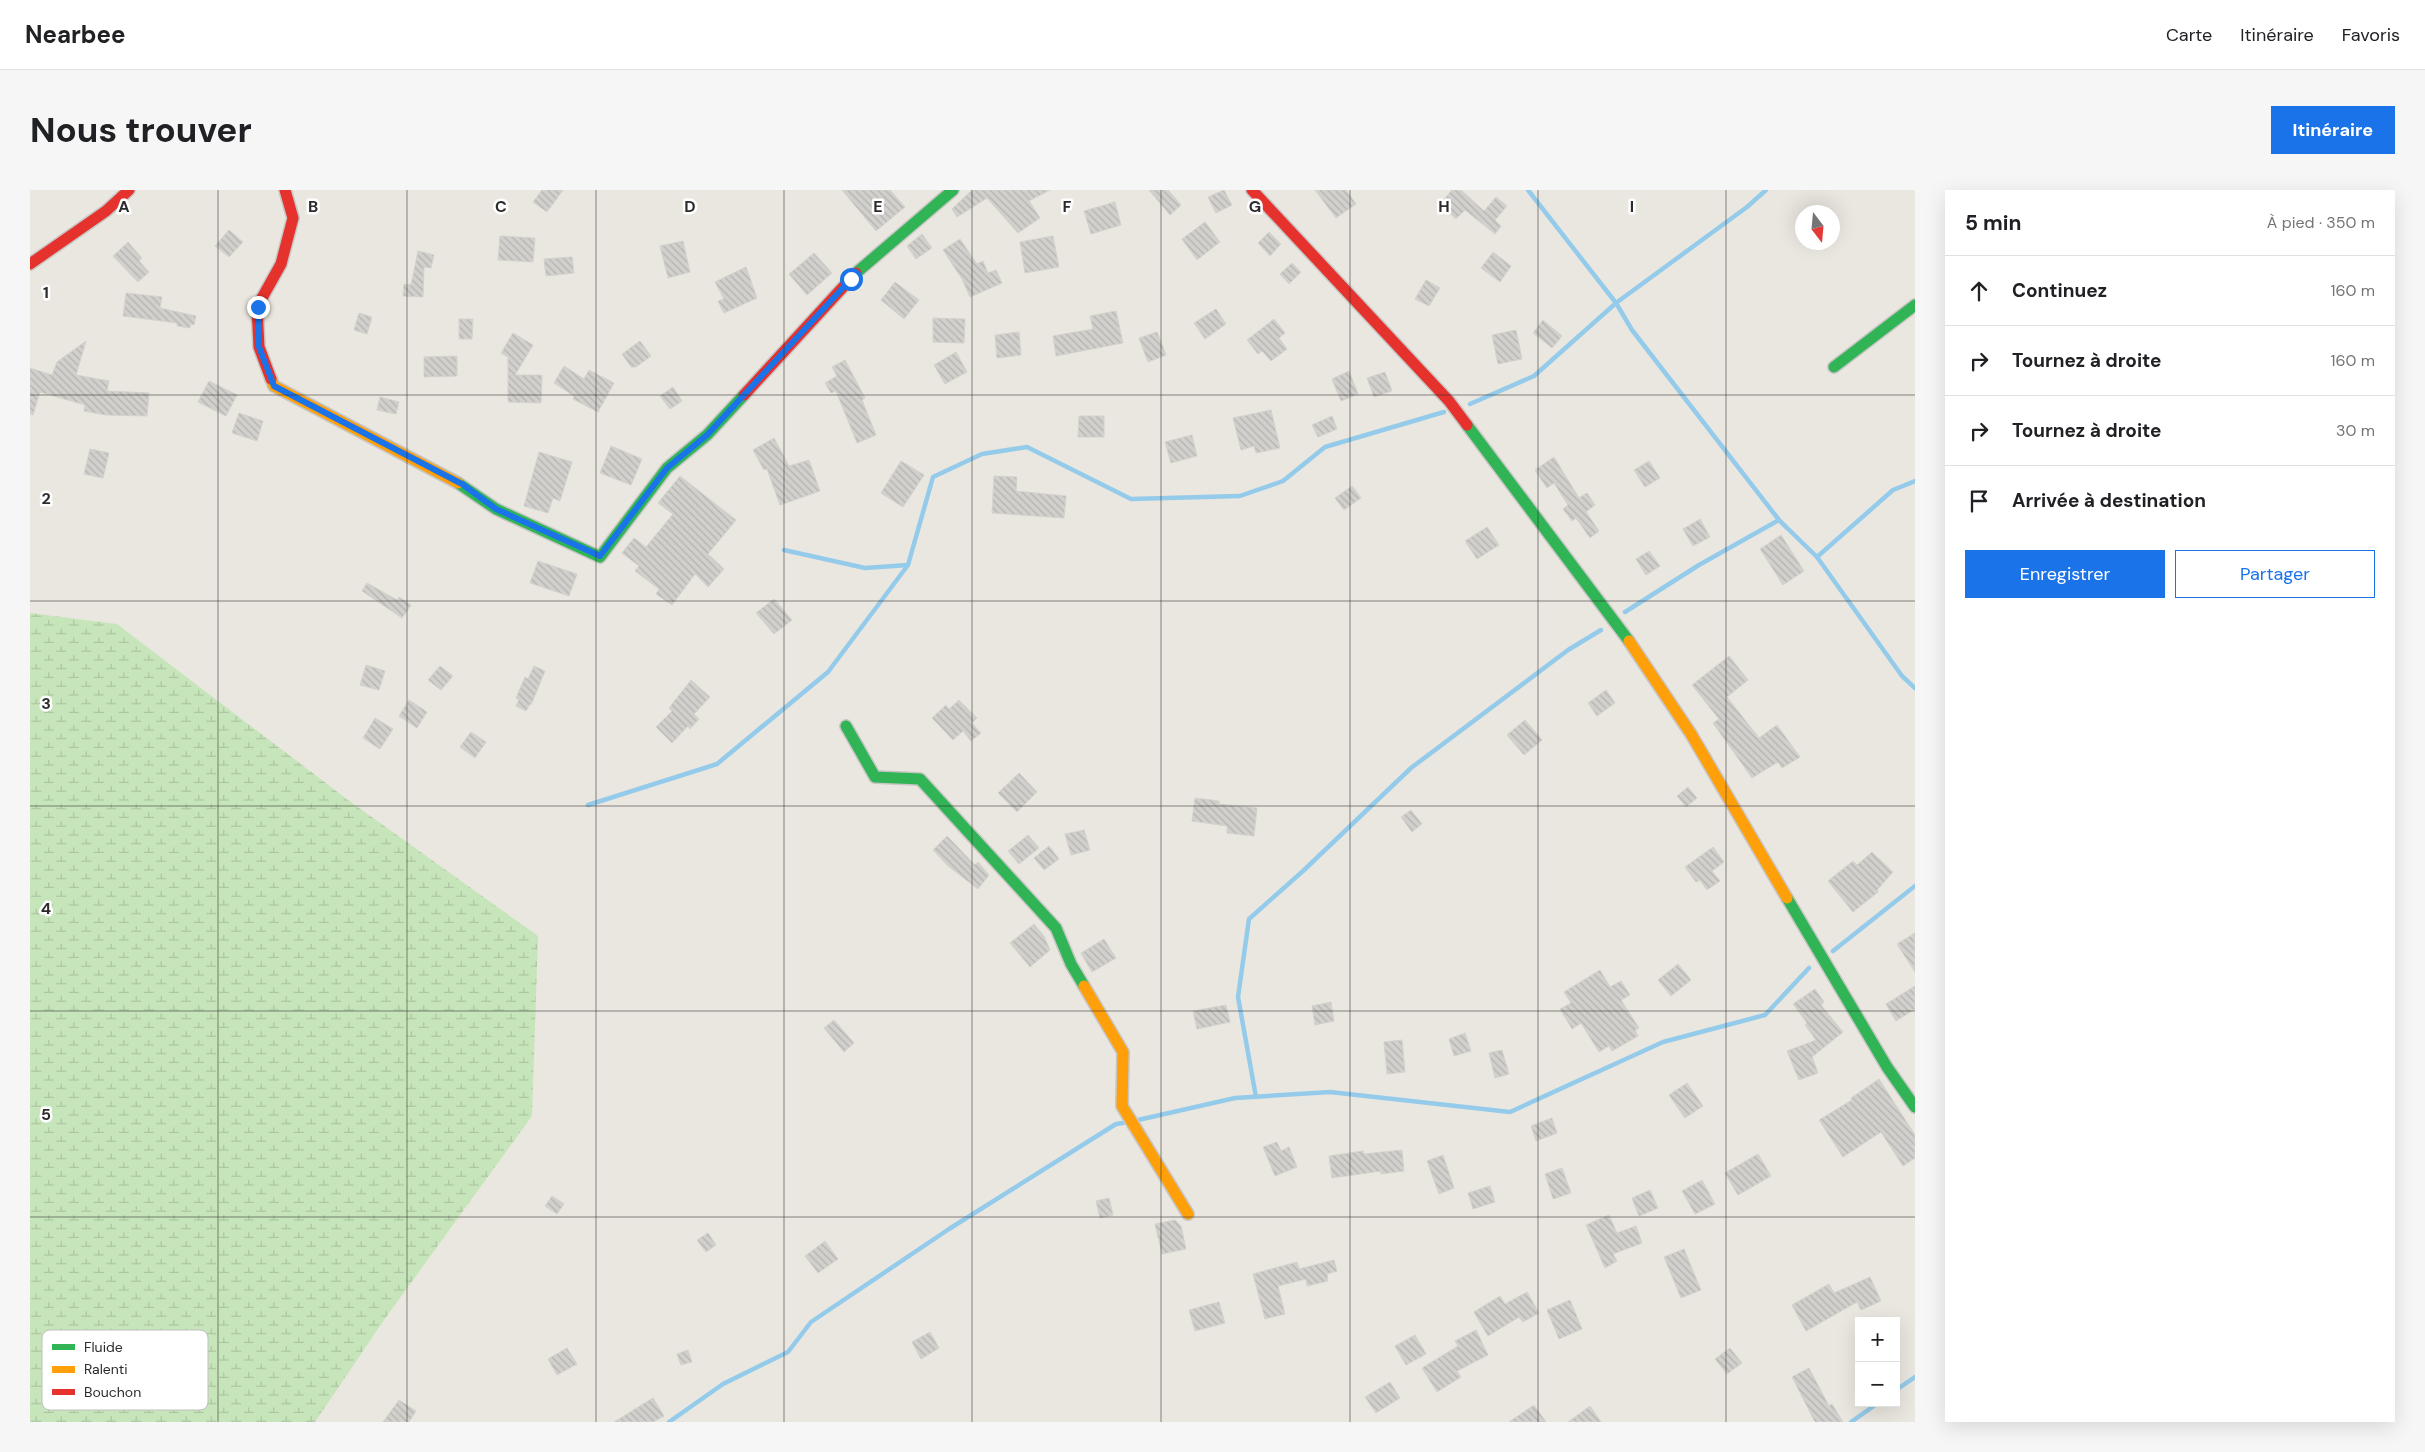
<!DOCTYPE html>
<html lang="fr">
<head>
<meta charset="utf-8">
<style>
  body { margin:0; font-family:"DM Sans",sans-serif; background:#f6f6f6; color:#202124 }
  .controls { position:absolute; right:15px; bottom:15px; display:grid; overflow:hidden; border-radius:0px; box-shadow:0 5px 20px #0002 }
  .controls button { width:45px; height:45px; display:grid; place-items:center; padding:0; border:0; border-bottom:1px solid #e0e0e0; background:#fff; color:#202124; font:25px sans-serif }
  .compass { position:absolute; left:1765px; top:15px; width:45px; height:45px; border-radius:50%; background:#fff; box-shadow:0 5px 20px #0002; rotate:164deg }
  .stop { position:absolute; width:15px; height:15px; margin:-11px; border:4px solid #1a73e8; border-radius:50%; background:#fff }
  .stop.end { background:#1a73e8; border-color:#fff; box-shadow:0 1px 5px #0008 }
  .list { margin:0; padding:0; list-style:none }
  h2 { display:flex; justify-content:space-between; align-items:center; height:65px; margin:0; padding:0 20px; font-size:21px }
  h2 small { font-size:16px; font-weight:400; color:#757577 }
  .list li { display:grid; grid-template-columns:32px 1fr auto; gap:15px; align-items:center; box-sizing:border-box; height:70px; padding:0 20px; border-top:1px solid #e0e0e0 }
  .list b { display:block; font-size:19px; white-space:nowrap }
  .list em { font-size:16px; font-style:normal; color:#757577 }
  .actions { display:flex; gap:10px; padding:15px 20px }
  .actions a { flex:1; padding:11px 0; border:1px solid #1a73e8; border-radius:0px; text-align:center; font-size:18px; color:#1a73e8 }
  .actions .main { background:#1a73e8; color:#fff }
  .icon { flex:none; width:28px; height:28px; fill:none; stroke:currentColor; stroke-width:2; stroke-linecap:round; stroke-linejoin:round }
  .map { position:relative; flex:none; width:1885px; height:1232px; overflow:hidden; border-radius:0px }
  header { display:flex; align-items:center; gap:30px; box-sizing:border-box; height:70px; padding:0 25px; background:#fff; border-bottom:1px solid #e0e0e0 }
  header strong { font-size:24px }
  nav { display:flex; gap:28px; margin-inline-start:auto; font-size:18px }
  .intro { display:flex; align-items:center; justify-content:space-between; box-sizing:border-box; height:120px; padding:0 30px }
  h1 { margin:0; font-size:35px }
  .button { padding:12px 22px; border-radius:0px; background:#1a73e8; color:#fff; font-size:18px; font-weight:700 }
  main { display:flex; gap:30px; padding:0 30px }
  aside { flex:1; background:#fff; border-radius:0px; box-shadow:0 5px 20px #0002 }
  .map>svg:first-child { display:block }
  .wetland { fill:url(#wetland-marsh) }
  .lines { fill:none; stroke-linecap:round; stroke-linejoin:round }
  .stream { stroke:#95cbea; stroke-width:4.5 }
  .building { fill:url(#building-back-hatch); stroke:#d4d2cd }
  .fast-casing { stroke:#c7c6c5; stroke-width:14 }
  .slow-casing { stroke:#c7c6c5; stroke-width:14 }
  .jam-casing { stroke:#c7c6c5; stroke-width:14 }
  .fast { stroke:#30b455; stroke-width:11 }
  .slow { stroke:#ff9f0a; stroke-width:11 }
  .jam { stroke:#e5322d; stroke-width:11 }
  .route { stroke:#1a73e8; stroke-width:6 }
  .grid { fill:none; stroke:#2b2b2b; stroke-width:1; stroke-opacity:0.55 }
  .key { fill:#fff; stroke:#bfbfbf; stroke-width:1 }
  .key-label { font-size:14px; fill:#2b2b2b }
  .grid-label { font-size:16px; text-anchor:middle; font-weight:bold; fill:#2b2b2b; stroke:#fff; stroke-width:5; stroke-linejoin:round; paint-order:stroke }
</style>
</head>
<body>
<header>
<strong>Nearbee</strong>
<nav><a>Carte</a><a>Itinéraire</a><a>Favoris</a></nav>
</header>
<div class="intro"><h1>Nous trouver</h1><a class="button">Itinéraire</a></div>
<main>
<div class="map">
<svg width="1885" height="1232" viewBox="0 0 1885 1232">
  <defs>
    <pattern id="wetland-marsh" width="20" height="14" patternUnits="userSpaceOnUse" patternTransform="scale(1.25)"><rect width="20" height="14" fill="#c7e5ba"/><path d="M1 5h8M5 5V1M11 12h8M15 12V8" fill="none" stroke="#abc5a0"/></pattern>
    <pattern id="building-back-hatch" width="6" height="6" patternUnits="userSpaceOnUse" patternTransform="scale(1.25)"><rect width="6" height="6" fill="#d2d0cc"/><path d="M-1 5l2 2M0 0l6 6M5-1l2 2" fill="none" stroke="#b4b3af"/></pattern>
  </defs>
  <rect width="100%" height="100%" fill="#eae7e0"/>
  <polygon class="wetland" points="0,423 87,434 318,610 508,746 502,926 354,1130 285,1232 0,1232"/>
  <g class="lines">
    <g class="stream">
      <polyline points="1498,0 1586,113 1602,140 1749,330 1787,367 1872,486 1885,498"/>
      <polyline points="1440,214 1504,186 1586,113 1717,17 1736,0"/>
      <polyline points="754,360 835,378 878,375"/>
      <polyline points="1787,367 1863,300 1885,291"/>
      <polyline points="1595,422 1669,375 1749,330"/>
      <polyline points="558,615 687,574 798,482 878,375 903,287 952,264 997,257 1101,309 1210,306 1253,291 1295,257 1414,222"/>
      <polyline points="1803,761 1885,696"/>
      <polyline points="1226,907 1208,807 1219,729 1273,681 1381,578 1538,460 1571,440"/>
      <polyline points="1108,930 1205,908 1300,902 1480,922 1633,852 1735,825 1779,778"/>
      <polyline points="1866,1200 1885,1187"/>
      <polyline points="639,1232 693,1194 758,1162 781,1132 919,1039 1086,934 1093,933"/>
      <polyline points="1821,1232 1848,1213"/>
    </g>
  </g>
  <g class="building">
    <polygon points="512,0 533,0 517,22 503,12"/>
    <polygon points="812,0 860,0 875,17 846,41"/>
    <polygon points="942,0 1020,0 999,11 1010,28 988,43 957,8 927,27 922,19"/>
    <polygon points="1119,0 1138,0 1151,15 1140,25"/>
    <polygon points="1194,0 1202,15 1186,23 1178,7"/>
    <polygon points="1285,0 1316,0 1326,14 1306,28"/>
    <polygon points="1422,0 1431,0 1454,21 1466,7 1477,16 1465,30 1471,36 1465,44 1435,20 1426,29 1410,14"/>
    <polygon points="1085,12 1091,35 1061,44 1054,21"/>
    <polygon points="1175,32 1190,52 1167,70 1152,49"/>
    <polygon points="199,40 213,52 199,67 185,56"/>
    <polygon points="1239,42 1251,54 1240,66 1228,53"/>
    <polygon points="892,44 902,58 886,69 877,56"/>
    <polygon points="470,46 505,48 503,72 468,70"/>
    <polygon points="1023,46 1029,77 995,83 990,52"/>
    <polygon points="930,49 947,74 953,71 958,83 966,80 972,93 940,107 932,89 913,60"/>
    <polygon points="653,51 660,82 638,88 630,56"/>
    <polygon points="98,52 112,68 109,71 119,82 108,92 83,66"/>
    <polygon points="388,61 404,65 401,78 394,77 393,107 373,106 374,94 381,95"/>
    <polygon points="1463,62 1481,76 1470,92 1451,78"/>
    <polygon points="784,63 802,83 777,105 759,84"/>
    <polygon points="542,67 544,83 516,86 514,69"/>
    <polygon points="1262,73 1271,82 1259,94 1250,84"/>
    <polygon points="716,77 727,108 694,123 688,111 694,109 685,92"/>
    <polygon points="1396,90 1410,98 1399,116 1385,109"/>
    <polygon points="865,92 889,110 874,129 851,110"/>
    <polygon points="96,103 132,107 130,118 166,126 164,135 161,134 160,138 147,136 147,133 93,126"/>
    <polygon points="1186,119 1196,134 1175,149 1164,133"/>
    <polygon points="1086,121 1093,153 1026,166 1023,146 1063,139 1060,126"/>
    <polygon points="329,123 342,127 337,144 324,140"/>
    <polygon points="903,128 935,129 934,153 903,152"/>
    <polygon points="429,129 443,129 442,149 429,149"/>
    <polygon points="1244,129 1255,143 1249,148 1257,159 1241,171 1232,161 1228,164 1217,150"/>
    <polygon points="1513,130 1532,146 1522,158 1503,143"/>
    <polygon points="1486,140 1492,169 1468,174 1462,145"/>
    <polygon points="989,142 991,165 967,168 965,145"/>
    <polygon points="1127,142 1136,165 1118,172 1109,148"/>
    <polygon points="483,143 503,155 485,185 512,185 511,213 478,212 478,167 471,163"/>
    <polygon points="56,151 46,185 79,191 77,201 119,203 117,226 76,225 54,221 55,215 10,202 3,225 0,224 0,178 22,185 27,172"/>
    <polygon points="610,151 621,166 606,177 601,177 592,164"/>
    <polygon points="926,162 937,182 915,194 904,175"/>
    <polygon points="427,166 427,186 394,187 394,167"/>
    <polygon points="815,170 835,208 832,210 846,245 827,253 806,201 801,203 795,193 807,186 802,177"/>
    <polygon points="534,176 554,189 559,180 584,193 568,222 543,209 544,206 524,193"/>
    <polygon points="1319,181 1328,204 1311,211 1302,189"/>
    <polygon points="1355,182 1362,201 1344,207 1337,188"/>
    <polygon points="179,191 207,205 196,226 168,212"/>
    <polygon points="643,197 652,211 640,219 630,206"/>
    <polygon points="350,207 369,212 366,224 347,220"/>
    <polygon points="1241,220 1250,258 1226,263 1224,256 1211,260 1203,228"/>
    <polygon points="209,223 233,231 227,251 202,243"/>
    <polygon points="1049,226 1074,226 1074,247 1048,247"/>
    <polygon points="1302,226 1307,239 1288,247 1282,235"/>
    <polygon points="1162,245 1167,266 1141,273 1135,252"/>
    <polygon points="744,248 759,276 779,270 790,301 750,315 737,279 734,280 723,260"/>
    <polygon points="581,256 612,269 601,295 570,283"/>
    <polygon points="60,259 79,263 73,288 54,284"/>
    <polygon points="509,262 542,272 530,311 523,308 518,323 494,316"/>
    <polygon points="1524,267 1549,308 1557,303 1565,315 1556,322 1569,341 1560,348 1546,328 1542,331 1533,319 1538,315 1524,293 1517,298 1505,280"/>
    <polygon points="871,271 894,285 873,317 851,303"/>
    <polygon points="1619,271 1630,288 1615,297 1604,280"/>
    <polygon points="650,286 706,330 678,364 694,379 678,397 665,384 642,415 626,404 629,399 605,381 609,376 592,363 604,348 616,357 643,324 628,313"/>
    <polygon points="964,286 987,287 986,301 1036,306 1034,328 962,323"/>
    <polygon points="1322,296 1331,308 1314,320 1305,308"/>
    <polygon points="1670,329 1680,347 1663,356 1653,339"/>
    <polygon points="1457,337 1469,355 1447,369 1435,351"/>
    <polygon points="1751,345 1774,381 1753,395 1730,359"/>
    <polygon points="1619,361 1630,376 1616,385 1606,369"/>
    <polygon points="508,371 547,384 539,406 500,393"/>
    <polygon points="337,393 367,410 369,407 381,415 372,428 332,401"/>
    <polygon points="744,409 762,430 744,444 726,423"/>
    <polygon points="1699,466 1718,490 1697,507 1729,548 1747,535 1770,567 1752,578 1748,572 1722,588 1683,533 1689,529 1662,495"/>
    <polygon points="336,475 355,481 349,500 330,495"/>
    <polygon points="410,476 423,486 411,500 398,490"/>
    <polygon points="504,476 515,481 501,515 500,514 496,521 486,516 489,510 486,508 495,487 498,489"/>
    <polygon points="661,490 680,507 664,524 669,529 660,539 658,536 642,553 626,537 642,521 639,518"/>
    <polygon points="1576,500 1585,513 1567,526 1558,513"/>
    <polygon points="379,510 397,522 387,538 369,526"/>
    <polygon points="929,510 947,528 942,533 951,543 941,551 933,541 923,550 902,528 916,515 919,519"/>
    <polygon points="345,528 363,539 350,559 333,548"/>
    <polygon points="1495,530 1512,550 1494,565 1477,545"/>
    <polygon points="441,542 456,552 445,568 430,557"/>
    <polygon points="989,583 1007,602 987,622 968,603"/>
    <polygon points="1658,597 1667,608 1656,617 1647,606"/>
    <polygon points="1165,608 1189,611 1189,614 1227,618 1224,646 1197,643 1197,636 1162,631"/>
    <polygon points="1381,620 1392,634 1382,642 1371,627"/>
    <polygon points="1054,640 1060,660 1041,665 1035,644"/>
    <polygon points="998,645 1009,658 989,674 978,661"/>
    <polygon points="917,646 945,675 948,672 959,685 948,699 918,676 903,660"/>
    <polygon points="1019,656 1029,669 1014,680 1004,668"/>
    <polygon points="1683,657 1694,672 1682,681 1690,691 1677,700 1670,690 1666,692 1655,677"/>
    <polygon points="1842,662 1863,682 1847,700 1848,702 1823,722 1798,691 1823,671 1827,675"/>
    <polygon points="1004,734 1014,746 1020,760 1000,777 980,753"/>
    <polygon points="1885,743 1885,782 1867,754"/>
    <polygon points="1074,749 1086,768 1062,782 1051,763"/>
    <polygon points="1648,774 1661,790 1641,806 1628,790"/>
    <polygon points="1570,780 1580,797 1591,791 1600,805 1591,810 1609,838 1605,840 1608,846 1582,861 1579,856 1569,862 1551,833 1542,839 1530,819 1541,813 1534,802"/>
    <polygon points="1885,796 1885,819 1866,831 1856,814"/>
    <polygon points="1785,799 1794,812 1791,815 1813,842 1782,867 1788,883 1769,890 1757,861 1786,850 1775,835 1777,833 1763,814"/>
    <polygon points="1301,812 1304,831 1285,835 1282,816"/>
    <polygon points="1196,815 1200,832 1167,839 1163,821"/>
    <polygon points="804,830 824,853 814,862 794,838"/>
    <polygon points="1435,843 1441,861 1424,866 1419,849"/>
    <polygon points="1372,850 1375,882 1357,884 1354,852"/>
    <polygon points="1472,860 1479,884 1465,888 1459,863"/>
    <polygon points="1849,889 1885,945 1885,968 1873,976 1851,942 1813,967 1789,930 1822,910 1821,908"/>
    <polygon points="1657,893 1673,916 1655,928 1639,905"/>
    <polygon points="1522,928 1527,943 1506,951 1501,936"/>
    <polygon points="1247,952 1251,961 1259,957 1267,977 1245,986 1233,957"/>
    <polygon points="1372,960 1374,981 1351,984 1351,981 1302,988 1299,966 1333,961 1334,964"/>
    <polygon points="1728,964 1741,986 1708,1005 1695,983"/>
    <polygon points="1413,965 1424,998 1409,1004 1397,971"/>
    <polygon points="1532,978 1541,1003 1523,1009 1515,984"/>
    <polygon points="1672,990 1685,1014 1665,1024 1652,1001"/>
    <polygon points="1460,996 1465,1012 1443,1019 1438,1003"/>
    <polygon points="1620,1000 1628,1018 1609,1026 1602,1008"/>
    <polygon points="522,1006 534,1014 527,1024 515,1016"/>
    <polygon points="1079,1008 1083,1025 1070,1028 1066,1011"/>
    <polygon points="1579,1025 1587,1043 1606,1036 1612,1053 1583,1064 1587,1071 1575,1078 1556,1035"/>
    <polygon points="1145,1030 1151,1036 1156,1059 1132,1064 1125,1034"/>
    <polygon points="678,1043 686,1055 676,1062 667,1050"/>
    <polygon points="795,1051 808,1069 788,1083 775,1066"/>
    <polygon points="1654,1059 1671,1100 1651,1108 1634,1067"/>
    <polygon points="1304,1070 1307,1081 1297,1084 1298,1091 1277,1096 1276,1089 1248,1096 1255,1124 1235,1129 1223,1084 1267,1072 1269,1079"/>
    <polygon points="1840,1087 1851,1111 1831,1120 1827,1112 1776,1141 1762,1115 1799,1094 1804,1103"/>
    <polygon points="1497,1102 1509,1123 1493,1132 1489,1127 1458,1146 1444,1122 1470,1106 1475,1114"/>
    <polygon points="1540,1110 1552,1139 1529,1149 1517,1120"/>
    <polygon points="1189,1112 1195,1133 1165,1141 1159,1120"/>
    <polygon points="1446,1140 1458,1165 1427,1181 1431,1187 1407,1202 1392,1178 1428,1156 1425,1151"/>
    <polygon points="900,1142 909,1158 891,1169 882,1152"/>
    <polygon points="1385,1145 1396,1164 1376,1175 1365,1156"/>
    <polygon points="537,1158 547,1174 527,1185 518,1169"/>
    <polygon points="1700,1158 1712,1173 1697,1184 1685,1169"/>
    <polygon points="658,1160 662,1172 651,1175 647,1164"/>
    <polygon points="1779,1178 1799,1216 1802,1214 1813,1232 1785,1232 1762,1187"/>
    <polygon points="1360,1192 1370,1208 1346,1223 1335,1207"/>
    <polygon points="623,1208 634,1226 623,1232 584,1232"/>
    <polygon points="369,1210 386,1221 379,1232 353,1232"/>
    <polygon points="1504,1215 1516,1232 1479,1232"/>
    <polygon points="1560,1216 1571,1232 1538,1232"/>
  </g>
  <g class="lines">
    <defs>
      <g id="fast">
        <polyline points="826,83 923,0"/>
        <polyline points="1804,177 1885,115"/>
        <polyline points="1437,235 1599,451"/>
        <polyline points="428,293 466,319 570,367 637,278 677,245 714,205"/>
        <polyline points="816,536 845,587 890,589 1026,738 1041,774 1054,796"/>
        <polyline points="1757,708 1857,877 1885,917"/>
      </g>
      <g id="slow">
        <polyline points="241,189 244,196 428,293"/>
        <polyline points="1599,451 1661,544 1757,708"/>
        <polyline points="1054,796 1093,862 1092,916 1158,1024"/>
      </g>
      <g id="jam">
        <polyline points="1222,0 1419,211 1437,235"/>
        <polyline points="0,74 76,21 99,0"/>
        <polyline points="241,189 229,157 227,117 251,74 263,28 255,0"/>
        <polyline points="714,205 826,83"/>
      </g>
    </defs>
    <use href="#fast" class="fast-casing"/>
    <use href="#slow" class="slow-casing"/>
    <use href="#jam" class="jam-casing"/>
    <use href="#fast" class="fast"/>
    <use href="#slow" class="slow"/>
    <use href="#jam" class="jam"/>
  </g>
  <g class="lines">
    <polyline class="route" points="228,117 229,157 244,196 432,294 466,319 570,366 637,278 677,245 821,89"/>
  </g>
  <path class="grid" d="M188,0v1232M377,0v1232M566,0v1232M754,0v1232M942,0v1232M1131,0v1232M1320,0v1232M1508,0v1232M1696,0v1232M0,205h1885M0,411h1885M0,616h1885M0,821h1885M0,1027h1885"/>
  <rect x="12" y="1140" width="166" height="80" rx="8" class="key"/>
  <rect x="22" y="1154" width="23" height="6" fill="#30b455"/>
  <rect x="22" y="1176" width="23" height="7" fill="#ff9f0a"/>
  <rect x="22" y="1199" width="23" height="6" fill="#e5322d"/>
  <g class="key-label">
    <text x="54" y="1162">Fluide</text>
    <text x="54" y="1184">Ralenti</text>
    <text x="54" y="1207">Bouchon</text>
  </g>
  <g class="grid-label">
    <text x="94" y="22">A</text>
    <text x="283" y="22">B</text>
    <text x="471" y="22">C</text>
    <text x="660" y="22">D</text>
    <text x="848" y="22">E</text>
    <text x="1037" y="22">F</text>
    <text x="1225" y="22">G</text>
    <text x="1414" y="22">H</text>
    <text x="1602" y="22">I</text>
    <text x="16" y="108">1</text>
    <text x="16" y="314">2</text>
    <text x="16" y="519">3</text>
    <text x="16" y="724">4</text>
    <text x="16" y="930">5</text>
  </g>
</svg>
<div class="controls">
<button>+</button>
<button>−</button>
</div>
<svg class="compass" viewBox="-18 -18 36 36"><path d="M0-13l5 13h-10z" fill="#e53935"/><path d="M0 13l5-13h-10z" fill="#757577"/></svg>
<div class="stop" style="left:821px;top:89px"></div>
<div class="stop end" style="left:228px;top:117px"></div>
</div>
<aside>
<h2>5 min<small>À pied · 350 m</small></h2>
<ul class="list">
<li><svg class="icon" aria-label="ahead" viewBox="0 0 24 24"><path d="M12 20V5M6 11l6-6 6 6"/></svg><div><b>Continuez</b></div><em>160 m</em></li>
<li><svg class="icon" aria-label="right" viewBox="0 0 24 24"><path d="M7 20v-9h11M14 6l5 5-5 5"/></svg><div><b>Tournez à droite</b></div><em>160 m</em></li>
<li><svg class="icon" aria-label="right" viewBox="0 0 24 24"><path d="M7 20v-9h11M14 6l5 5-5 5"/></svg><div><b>Tournez à droite</b></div><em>30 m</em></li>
<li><svg class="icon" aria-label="arrive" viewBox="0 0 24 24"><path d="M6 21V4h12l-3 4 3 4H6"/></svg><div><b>Arrivée à destination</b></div></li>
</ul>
<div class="actions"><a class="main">Enregistrer</a><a>Partager</a></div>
</aside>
</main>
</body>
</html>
